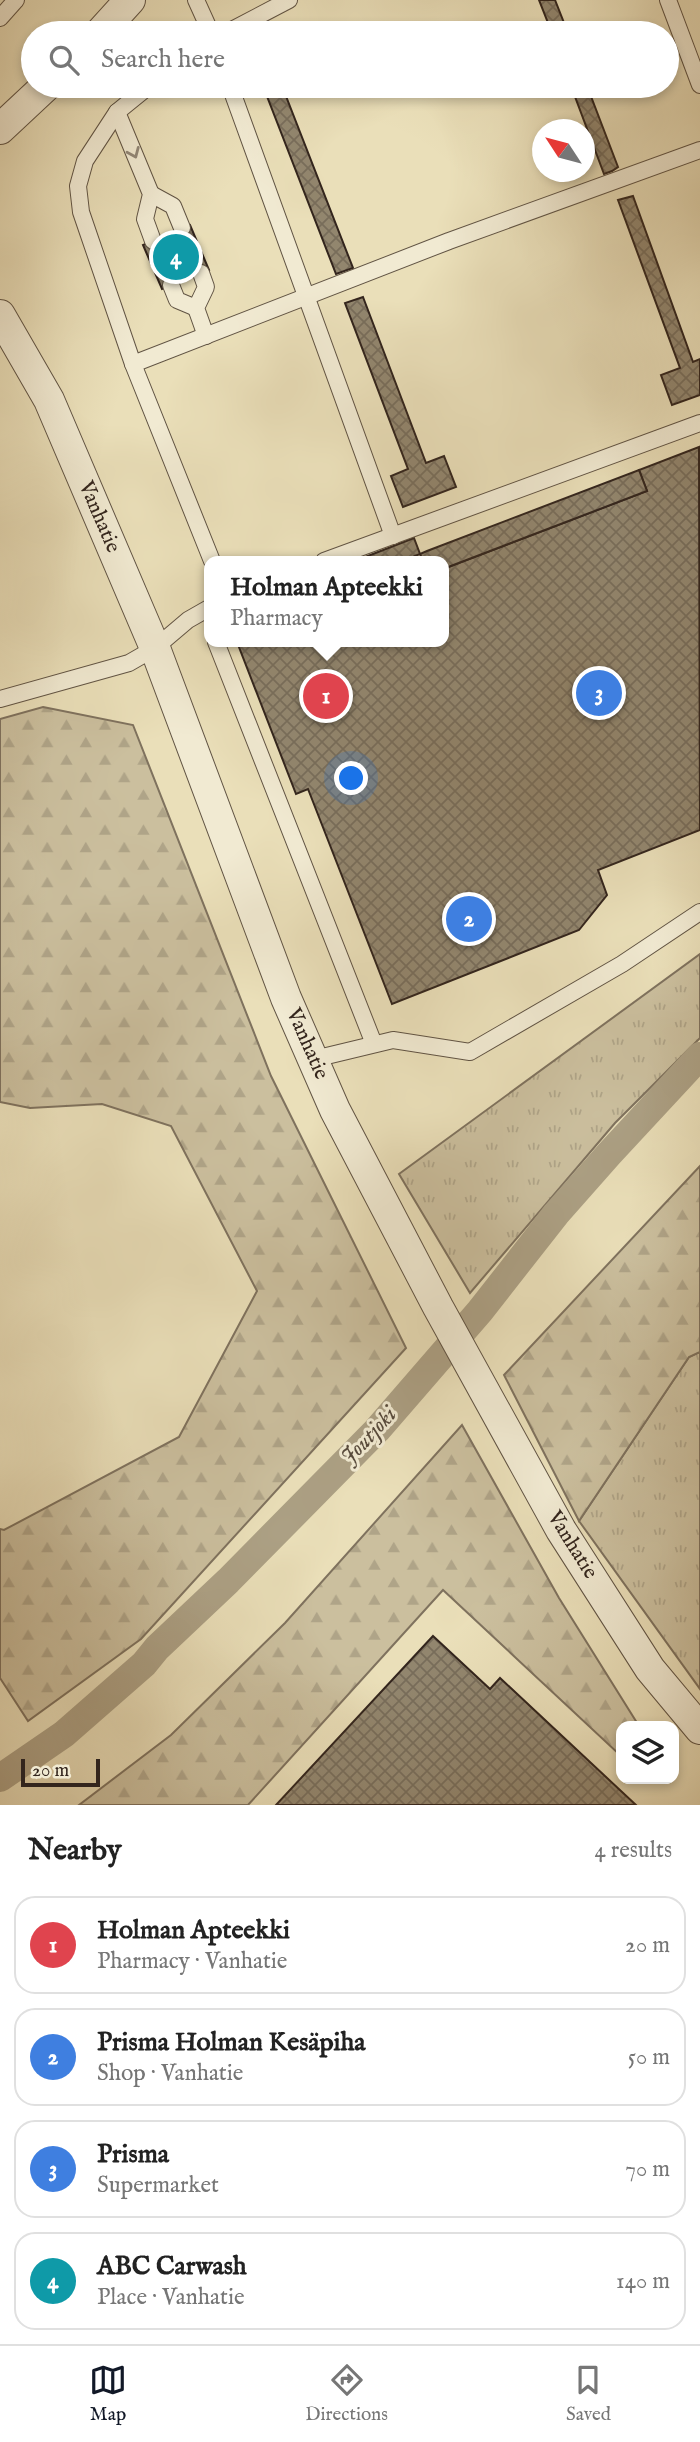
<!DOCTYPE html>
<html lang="en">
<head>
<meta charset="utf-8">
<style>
  body { margin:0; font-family:"IM FELL English",serif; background:#f6f6f6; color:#222 }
  .controls { position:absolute; right:21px; bottom:21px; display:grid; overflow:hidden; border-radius:14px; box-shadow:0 4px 10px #0003 }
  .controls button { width:63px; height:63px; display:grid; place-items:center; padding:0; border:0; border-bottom:2px solid #e0e0e0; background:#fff; color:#222; font:35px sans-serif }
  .compass { position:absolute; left:532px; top:119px; width:63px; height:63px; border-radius:50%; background:#fff; box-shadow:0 4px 10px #0003; rotate:306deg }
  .scale { position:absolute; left:21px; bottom:18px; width:79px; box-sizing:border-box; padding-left:7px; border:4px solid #33251d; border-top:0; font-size:19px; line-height:24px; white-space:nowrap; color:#33251d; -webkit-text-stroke:5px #f1ead2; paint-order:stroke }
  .you { position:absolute; left:352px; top:779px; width:24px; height:24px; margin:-18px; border:5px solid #fff; border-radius:50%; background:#1a73e8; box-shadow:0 0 0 10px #1a73e833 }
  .badge { display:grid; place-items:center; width:46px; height:46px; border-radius:50%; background:#111827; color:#fff; font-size:23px; font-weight:700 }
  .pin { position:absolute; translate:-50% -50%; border:4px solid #fff; box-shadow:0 2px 7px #0006 }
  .popup { position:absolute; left:204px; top:556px; width:245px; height:91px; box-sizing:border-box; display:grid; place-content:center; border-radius:14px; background:#fff; filter:drop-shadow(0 2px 5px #0005); font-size:23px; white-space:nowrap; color:#767676 }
  .popup b { font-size:26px; color:#222 }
  .popup::after { content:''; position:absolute; left:50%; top:100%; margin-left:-14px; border:14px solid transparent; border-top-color:#fff }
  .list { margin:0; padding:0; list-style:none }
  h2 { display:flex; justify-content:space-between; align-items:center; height:91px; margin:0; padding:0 28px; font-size:30px }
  h2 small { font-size:23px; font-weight:400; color:#767676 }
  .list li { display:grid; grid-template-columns:46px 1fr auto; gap:21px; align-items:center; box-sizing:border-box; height:98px; margin:0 14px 14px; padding:0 14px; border:2px solid #e0e0e0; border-radius:21px }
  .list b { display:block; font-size:26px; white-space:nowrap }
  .list p { margin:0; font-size:23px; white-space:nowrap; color:#767676 }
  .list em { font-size:23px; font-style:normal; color:#767676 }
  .icon { flex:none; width:38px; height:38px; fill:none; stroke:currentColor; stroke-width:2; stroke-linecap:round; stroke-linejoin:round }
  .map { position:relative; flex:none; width:700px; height:1805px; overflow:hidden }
  .search { position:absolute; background:#fff; box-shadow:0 4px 10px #0003; left:21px; right:21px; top:21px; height:77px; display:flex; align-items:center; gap:18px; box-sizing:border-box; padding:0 24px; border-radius:38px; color:#767676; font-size:26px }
  .sheet { height:539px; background:#fff }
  nav { display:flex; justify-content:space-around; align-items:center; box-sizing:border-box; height:98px; border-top:2px solid #e0e0e0; background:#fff; font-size:19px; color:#767676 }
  nav a { display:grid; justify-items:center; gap:4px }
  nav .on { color:#111827 }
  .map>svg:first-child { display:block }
  .grass { fill:url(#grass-tufts); stroke:#7f725e; stroke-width:2 }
  .forest { fill:url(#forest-firs); stroke:#7f725e; stroke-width:2 }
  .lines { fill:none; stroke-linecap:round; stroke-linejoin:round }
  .canal { stroke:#aca084; stroke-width:28 }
  .building { fill:url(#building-cross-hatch); stroke:#33251d; stroke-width:2 }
  .lane-casing { stroke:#615444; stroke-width:18 }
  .street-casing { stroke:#615444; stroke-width:32 }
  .lane { stroke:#f1ead2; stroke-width:16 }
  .street { stroke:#f1ead2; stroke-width:30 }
  .oneway { stroke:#928878 }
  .labels { text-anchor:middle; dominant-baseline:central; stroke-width:6; stroke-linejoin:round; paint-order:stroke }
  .street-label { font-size:21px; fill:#33251d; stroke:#f1ead2 }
  .water-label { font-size:23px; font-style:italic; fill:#574a3c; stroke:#f1ead2 }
</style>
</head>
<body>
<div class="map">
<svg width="700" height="1805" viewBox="0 0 700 1805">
  <defs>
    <pattern id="grass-tufts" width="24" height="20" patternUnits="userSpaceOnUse" patternTransform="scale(1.75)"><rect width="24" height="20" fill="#cbbf9e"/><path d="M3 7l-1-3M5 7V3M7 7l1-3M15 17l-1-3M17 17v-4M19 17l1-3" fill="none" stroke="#afa488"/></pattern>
    <pattern id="forest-firs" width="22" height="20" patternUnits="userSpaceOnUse" patternTransform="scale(1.75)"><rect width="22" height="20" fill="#cbbf9e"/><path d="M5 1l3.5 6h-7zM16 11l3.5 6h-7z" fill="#afa488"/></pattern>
    <pattern id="building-cross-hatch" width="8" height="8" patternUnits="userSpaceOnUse" patternTransform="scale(1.75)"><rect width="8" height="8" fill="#92866e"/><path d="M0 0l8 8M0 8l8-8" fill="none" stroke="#786d5a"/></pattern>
  </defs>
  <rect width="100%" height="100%" fill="#eadfb9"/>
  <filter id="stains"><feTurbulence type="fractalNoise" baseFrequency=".00286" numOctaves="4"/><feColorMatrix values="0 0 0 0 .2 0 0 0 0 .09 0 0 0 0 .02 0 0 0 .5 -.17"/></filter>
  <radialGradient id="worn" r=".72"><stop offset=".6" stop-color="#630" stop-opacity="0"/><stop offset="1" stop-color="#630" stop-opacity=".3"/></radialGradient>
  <g class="grass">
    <polygon points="700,954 700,1038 615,1123 470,1293 399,1174"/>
    <polygon points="700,1352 700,1689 579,1521 689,1357"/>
  </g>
  <g class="forest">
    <polygon points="43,707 133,725 271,1076 406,1348 141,1639 28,1721 0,1678 0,1529 4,1530 179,1437 257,1291 171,1126 102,1104 30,1108 0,1102 0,719"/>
    <polygon points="700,1166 700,1352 689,1357 579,1521 504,1375"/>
    <polygon points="462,1425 559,1598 639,1726 621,1726 621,1756 443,1590 248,1805 79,1805 171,1735 285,1623"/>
  </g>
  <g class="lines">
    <polyline class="canal" points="0,1778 64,1734 144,1664 157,1648 228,1581 377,1430 480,1311 556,1214 609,1154 700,1056"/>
  </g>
  <g class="building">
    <polygon points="539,0 555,0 568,33 552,33"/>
    <polygon points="263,86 282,86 353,268 336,274"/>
    <polygon points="571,86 587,86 618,167 612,171 604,174"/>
    <polygon points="633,196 693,362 700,359 700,395 672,405 661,375 680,368 618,200"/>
    <polygon points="190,225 209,270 162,289 143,245"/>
    <polygon points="363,297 426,463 444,456 456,487 403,507 391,476 408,469 345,303"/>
    <polygon points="699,447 700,830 598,870 607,895 579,930 392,1004 308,789 296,794 237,642 443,642 443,569 647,491 639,470"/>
    <polygon points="639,470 647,491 443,569 443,561 423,561 420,554 427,551"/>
    <polygon points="414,538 420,554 403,561 355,561"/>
    <polygon points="433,1636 490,1689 500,1678 636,1805 276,1805"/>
  </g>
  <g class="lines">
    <defs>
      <g id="lane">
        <polyline points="196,0 211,33"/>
        <polyline points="668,0 700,85"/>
        <polyline points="0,18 16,0"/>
        <polyline points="226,33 289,0"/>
        <polyline points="149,86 117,112 85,161 78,186 81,212 133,364 212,561"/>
        <polyline points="230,86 393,536"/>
        <polyline points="117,112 151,194 145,219 153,241"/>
        <polyline points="151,194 173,206 182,228"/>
        <polyline points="201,273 206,287 196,308 206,336"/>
        <polyline points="171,285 177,300 196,308"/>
        <polyline points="133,364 449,241 700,150"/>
        <polyline points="324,561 700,423"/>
        <polyline points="216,642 374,1044"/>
        <polyline points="0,699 129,663 155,648 188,620 209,608"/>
        <polyline points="314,1059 393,1040 470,1052 622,964 700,912"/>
      </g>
      <g id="street">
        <polyline points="100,33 130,0"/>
        <polyline points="0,129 46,86"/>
        <polyline points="0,315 49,400 155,648 286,998 335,1110 438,1307 561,1530 650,1669 700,1729"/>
      </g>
    </defs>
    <use href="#lane" class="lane-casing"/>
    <use href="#street" class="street-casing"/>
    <use href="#lane" class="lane"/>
    <use href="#street" class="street"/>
  </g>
  <defs><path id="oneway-chevron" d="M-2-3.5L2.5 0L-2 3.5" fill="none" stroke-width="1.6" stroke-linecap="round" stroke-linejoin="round" transform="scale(1.75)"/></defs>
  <use class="oneway" href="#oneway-chevron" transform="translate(134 153) rotate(67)"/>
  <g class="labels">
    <g class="street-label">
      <text transform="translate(99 517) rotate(67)">Vanhatie</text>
      <text transform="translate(307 1044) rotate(66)">Vanhatie</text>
      <text transform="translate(572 1545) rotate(58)">Vanhatie</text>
    </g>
    <g class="water-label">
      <text transform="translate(369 1436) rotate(-47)">Joutjoki</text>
    </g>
  </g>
  <rect width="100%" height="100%" filter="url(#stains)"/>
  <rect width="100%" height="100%" fill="url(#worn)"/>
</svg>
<div class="controls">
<button><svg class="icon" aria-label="layers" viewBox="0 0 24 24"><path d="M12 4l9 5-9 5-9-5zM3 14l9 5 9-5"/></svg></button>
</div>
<svg class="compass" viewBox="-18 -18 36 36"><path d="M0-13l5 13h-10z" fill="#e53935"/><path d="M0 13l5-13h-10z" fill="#767676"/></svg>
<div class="scale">20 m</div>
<div class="you"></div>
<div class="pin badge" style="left:326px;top:696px;background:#e0444e">1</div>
<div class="popup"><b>Holman Apteekki</b>Pharmacy</div>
<div class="pin badge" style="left:469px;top:919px;background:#3f7fe0">2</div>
<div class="pin badge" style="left:599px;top:693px;background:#3f7fe0">3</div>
<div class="pin badge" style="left:176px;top:257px;background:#0f9aa8">4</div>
<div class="search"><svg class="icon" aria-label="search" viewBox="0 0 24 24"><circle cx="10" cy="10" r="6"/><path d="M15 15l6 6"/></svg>Search here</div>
</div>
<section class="sheet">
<h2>Nearby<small>4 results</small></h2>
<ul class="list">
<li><span class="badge" style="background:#e0444e">1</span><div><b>Holman Apteekki</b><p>Pharmacy · Vanhatie</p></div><em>20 m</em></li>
<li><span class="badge" style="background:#3f7fe0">2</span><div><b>Prisma Holman Kesäpiha</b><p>Shop · Vanhatie</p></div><em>50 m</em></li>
<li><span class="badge" style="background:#3f7fe0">3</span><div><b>Prisma</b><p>Supermarket</p></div><em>70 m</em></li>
<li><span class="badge" style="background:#0f9aa8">4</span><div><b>ABC Carwash</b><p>Place · Vanhatie</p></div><em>140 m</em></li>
</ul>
</section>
<nav>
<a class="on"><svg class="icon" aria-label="map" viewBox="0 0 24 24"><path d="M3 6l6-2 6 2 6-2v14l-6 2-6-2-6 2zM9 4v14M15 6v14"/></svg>Map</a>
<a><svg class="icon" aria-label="directions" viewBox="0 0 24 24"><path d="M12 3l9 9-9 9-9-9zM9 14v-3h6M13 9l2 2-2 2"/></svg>Directions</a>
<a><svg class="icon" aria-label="saved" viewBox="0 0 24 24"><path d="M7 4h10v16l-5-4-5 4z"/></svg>Saved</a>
</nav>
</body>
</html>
